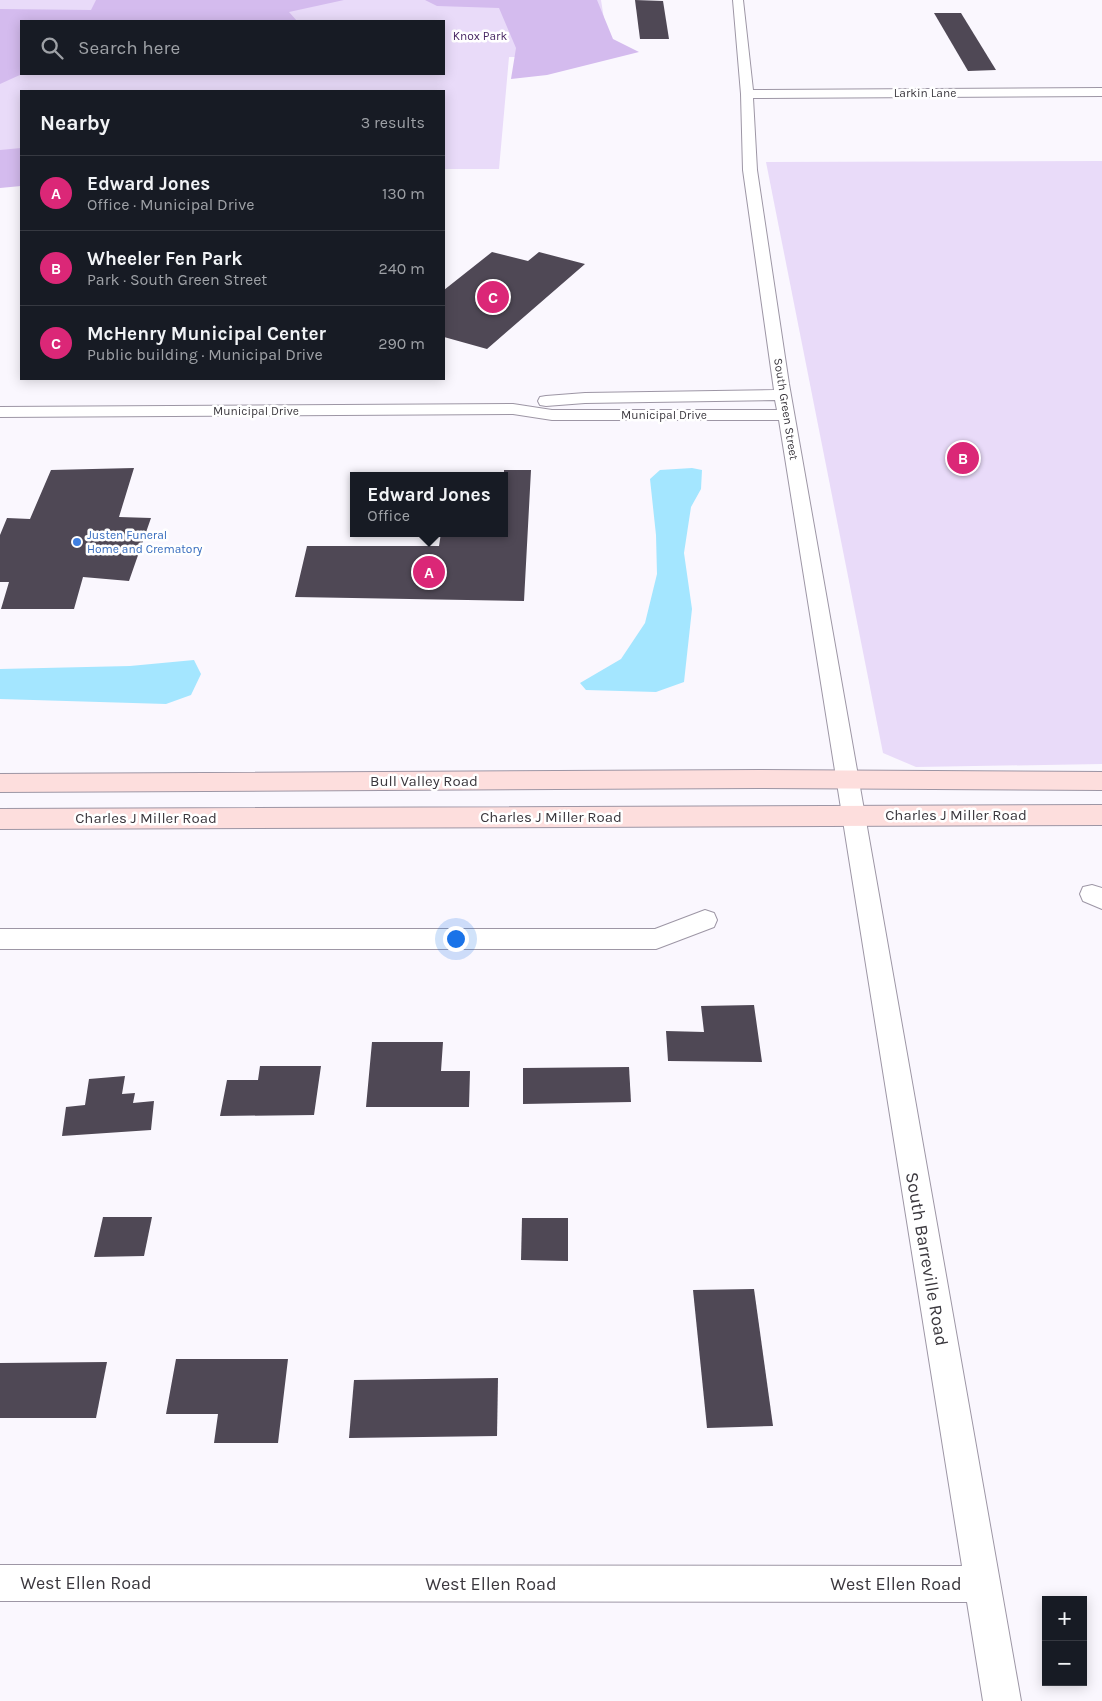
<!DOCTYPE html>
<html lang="en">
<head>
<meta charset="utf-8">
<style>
  body { margin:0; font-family:Karla,sans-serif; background:#20242c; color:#f1f3f6 }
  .controls { position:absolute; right:15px; bottom:15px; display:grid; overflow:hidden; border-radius:0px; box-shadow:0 2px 12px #0003 }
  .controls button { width:45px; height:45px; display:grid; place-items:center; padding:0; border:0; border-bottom:1px solid #363941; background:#171b24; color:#f1f3f6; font:25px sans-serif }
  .you { position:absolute; left:455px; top:938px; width:18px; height:18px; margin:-12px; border:4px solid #fff; border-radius:50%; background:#1a73e8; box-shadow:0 0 0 8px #1a73e833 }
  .badge { display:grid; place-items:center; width:32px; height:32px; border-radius:50%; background:#db2777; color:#fff; font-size:16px; font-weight:700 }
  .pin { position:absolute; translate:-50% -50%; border:2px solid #fff; box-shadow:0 1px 5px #0006 }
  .popup { position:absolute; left:350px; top:472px; width:158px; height:65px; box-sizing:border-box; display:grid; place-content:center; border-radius:0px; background:#171b24; filter:drop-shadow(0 1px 4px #0005); font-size:16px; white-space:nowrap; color:#9ea1a6 }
  .popup b { font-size:19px; color:#f1f3f6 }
  .popup::after { content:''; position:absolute; left:50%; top:100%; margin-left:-10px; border:10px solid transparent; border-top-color:#171b24 }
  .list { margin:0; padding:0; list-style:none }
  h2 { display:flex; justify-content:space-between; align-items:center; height:65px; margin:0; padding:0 20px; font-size:21px }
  h2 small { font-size:16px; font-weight:400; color:#9ea1a6 }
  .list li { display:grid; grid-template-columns:32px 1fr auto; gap:15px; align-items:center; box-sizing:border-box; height:75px; padding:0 20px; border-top:1px solid #363941 }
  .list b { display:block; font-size:19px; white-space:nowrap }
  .list p { margin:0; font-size:16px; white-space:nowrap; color:#9ea1a6 }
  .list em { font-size:16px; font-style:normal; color:#9ea1a6 }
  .icon { flex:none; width:28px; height:28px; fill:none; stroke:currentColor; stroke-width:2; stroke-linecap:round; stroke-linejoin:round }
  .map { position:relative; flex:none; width:1102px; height:1701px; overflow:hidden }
  .search { position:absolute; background:#171b24; box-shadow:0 2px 12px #0003; left:20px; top:20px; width:425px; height:55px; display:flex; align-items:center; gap:12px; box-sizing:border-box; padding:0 18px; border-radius:0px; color:#9ea1a6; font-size:19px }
  .panel { position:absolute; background:#171b24; box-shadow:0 2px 12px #0003; left:20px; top:90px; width:425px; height:290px; border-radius:0px }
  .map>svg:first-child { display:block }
  .green { fill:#e9dbf9; fill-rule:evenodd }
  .forest { fill:#d4bbee }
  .water { fill:#a4e6ff }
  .building { fill:#4f4855 }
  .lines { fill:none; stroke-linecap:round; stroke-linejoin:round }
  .street-casing { stroke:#9d96a5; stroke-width:2 }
  .secondary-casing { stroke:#9d96a5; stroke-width:2 }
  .street { fill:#fff; fill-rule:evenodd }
  .secondary { fill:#fddedd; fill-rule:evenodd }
  .shop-dot { fill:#3f7fe0; stroke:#fff; stroke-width:2 }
  .labels { text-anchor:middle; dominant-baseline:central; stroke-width:5; stroke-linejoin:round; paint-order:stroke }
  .far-park-label { font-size:12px; fill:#482763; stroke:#fff }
  .far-street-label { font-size:12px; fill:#3a373d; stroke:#fff }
  .far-shop-label { font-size:12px; fill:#366cbe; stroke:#fff; text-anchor:start }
  .street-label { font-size:15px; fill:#3a373d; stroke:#fff }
  .near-street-label { font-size:18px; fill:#3a373d; stroke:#fff }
</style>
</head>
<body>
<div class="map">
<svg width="1102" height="1701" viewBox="0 0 1102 1701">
  <rect width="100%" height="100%" fill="#faf7fe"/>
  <g class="green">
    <path d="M0,0h601l9,57h-101l-10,112h-55v-78h-423v78h-21zM21,21h423v53h-423z"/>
    <polygon points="1102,161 1102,764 916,767 883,753 766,162"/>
  </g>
  <g class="forest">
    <polygon points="96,0 344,0 289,12 297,21 21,21 22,74 0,84 0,9 91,10"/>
    <polygon points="425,0 597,0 613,39 639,52 547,75 511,79 516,48 499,8 437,6"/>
    <polygon points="21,148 21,186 0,188 0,150"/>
  </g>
  <g class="water">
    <polygon points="692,468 702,470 701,489 691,507 684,553 692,609 684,682 656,692 586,690 580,683 621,659 645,623 657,574 656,535 650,479 660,470"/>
    <polygon points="194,660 201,674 191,695 166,704 0,699 0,669 130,666"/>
  </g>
  <g class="building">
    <polygon points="635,0 663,1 669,39 640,39"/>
    <polygon points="934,13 961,13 996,70 968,71"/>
    <polygon points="492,252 528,261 539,252 585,264 487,349 444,337 444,290"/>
    <polygon points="134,468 119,517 151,518 129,581 83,577 74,609 1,609 9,582 0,582 0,535 7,518 30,519 51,470"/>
    <polygon points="504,470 531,470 524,601 295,597 307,546 439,546 441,533 504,533"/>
    <polygon points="754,1005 762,1062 668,1061 666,1031 704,1032 701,1006"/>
    <polygon points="372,1042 443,1042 441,1071 470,1071 469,1107 366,1107"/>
    <polygon points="260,1066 321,1066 314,1115 220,1116 227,1080 258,1080"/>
    <polygon points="629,1067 631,1102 523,1104 523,1068"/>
    <polygon points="125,1076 122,1094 135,1093 133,1103 154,1101 151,1130 62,1136 66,1107 85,1105 89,1079"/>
    <polygon points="103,1217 152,1217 144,1256 94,1257"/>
    <polygon points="522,1218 568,1218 568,1261 521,1260"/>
    <polygon points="754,1289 773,1426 707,1428 693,1290"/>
    <polygon points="176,1359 288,1359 278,1443 214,1443 218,1414 166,1414"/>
    <polygon points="107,1362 96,1418 0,1418 0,1363"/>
    <polygon points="498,1378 497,1436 349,1438 354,1380"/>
  </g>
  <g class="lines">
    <defs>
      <g id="street">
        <polygon points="733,0 743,0 753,90 1102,88 1102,96 753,98 757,170 789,384 1021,1701 983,1701 967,1602 0,1601 0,1565 962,1566 779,420 552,420 513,414 0,417 0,407 513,404 552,410 777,410 775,400 585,403 546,406 540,405 538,401 540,397 546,396 585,393 774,390 743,170 741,94"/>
        <polygon points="1092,885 1102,888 1102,909 1083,901 1080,894 1083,887"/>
        <polygon points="705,910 714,913 717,920 714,927 656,949 0,949 0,929 655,929"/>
      </g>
      <g id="secondary">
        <polygon points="759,770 1102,772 1102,790 759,788 0,792 0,774"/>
        <polygon points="1102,805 1102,825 0,829 0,809"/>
      </g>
    </defs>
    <use href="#street" class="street-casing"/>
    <use href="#secondary" class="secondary-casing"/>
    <use href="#street" class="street"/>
    <use href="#secondary" class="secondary"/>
  </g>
  <circle class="shop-dot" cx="77" cy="542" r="5"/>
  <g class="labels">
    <g class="far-park-label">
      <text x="480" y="36">Knox Park</text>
    </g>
    <g class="far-street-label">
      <text x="925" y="93">Larkin Lane</text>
      <text transform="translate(786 409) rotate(81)">South Green Street</text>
      <text x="256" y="411">Municipal Drive</text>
      <text x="664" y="415">Municipal Drive</text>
    </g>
    <g class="far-shop-label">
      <text x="87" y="535">Justen Funeral<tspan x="87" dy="14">Home and Crematory</tspan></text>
    </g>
    <g class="street-label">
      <text x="424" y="781">Bull Valley Road</text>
      <text x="956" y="815">Charles J Miller Road</text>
      <text x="551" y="817">Charles J Miller Road</text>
      <text x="146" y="818">Charles J Miller Road</text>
    </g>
    <g class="near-street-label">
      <text transform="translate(927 1259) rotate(80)">South Barreville Road</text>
      <text x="86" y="1583">West Ellen Road</text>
      <text x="491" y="1584">West Ellen Road</text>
      <text x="896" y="1584">West Ellen Road</text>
    </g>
  </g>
</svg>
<div class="controls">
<button>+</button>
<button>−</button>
</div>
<div class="you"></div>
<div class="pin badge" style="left:429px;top:572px">A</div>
<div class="popup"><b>Edward Jones</b>Office</div>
<div class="pin badge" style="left:963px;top:458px">B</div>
<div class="pin badge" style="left:493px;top:297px">C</div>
<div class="search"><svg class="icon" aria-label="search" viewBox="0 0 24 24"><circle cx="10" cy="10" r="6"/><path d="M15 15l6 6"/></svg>Search here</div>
<section class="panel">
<h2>Nearby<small>3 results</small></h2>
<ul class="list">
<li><span class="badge">A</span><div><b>Edward Jones</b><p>Office · Municipal Drive</p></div><em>130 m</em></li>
<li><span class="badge">B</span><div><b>Wheeler Fen Park</b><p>Park · South Green Street</p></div><em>240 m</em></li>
<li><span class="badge">C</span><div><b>McHenry Municipal Center</b><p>Public building · Municipal Drive</p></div><em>290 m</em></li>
</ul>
</section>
</div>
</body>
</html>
